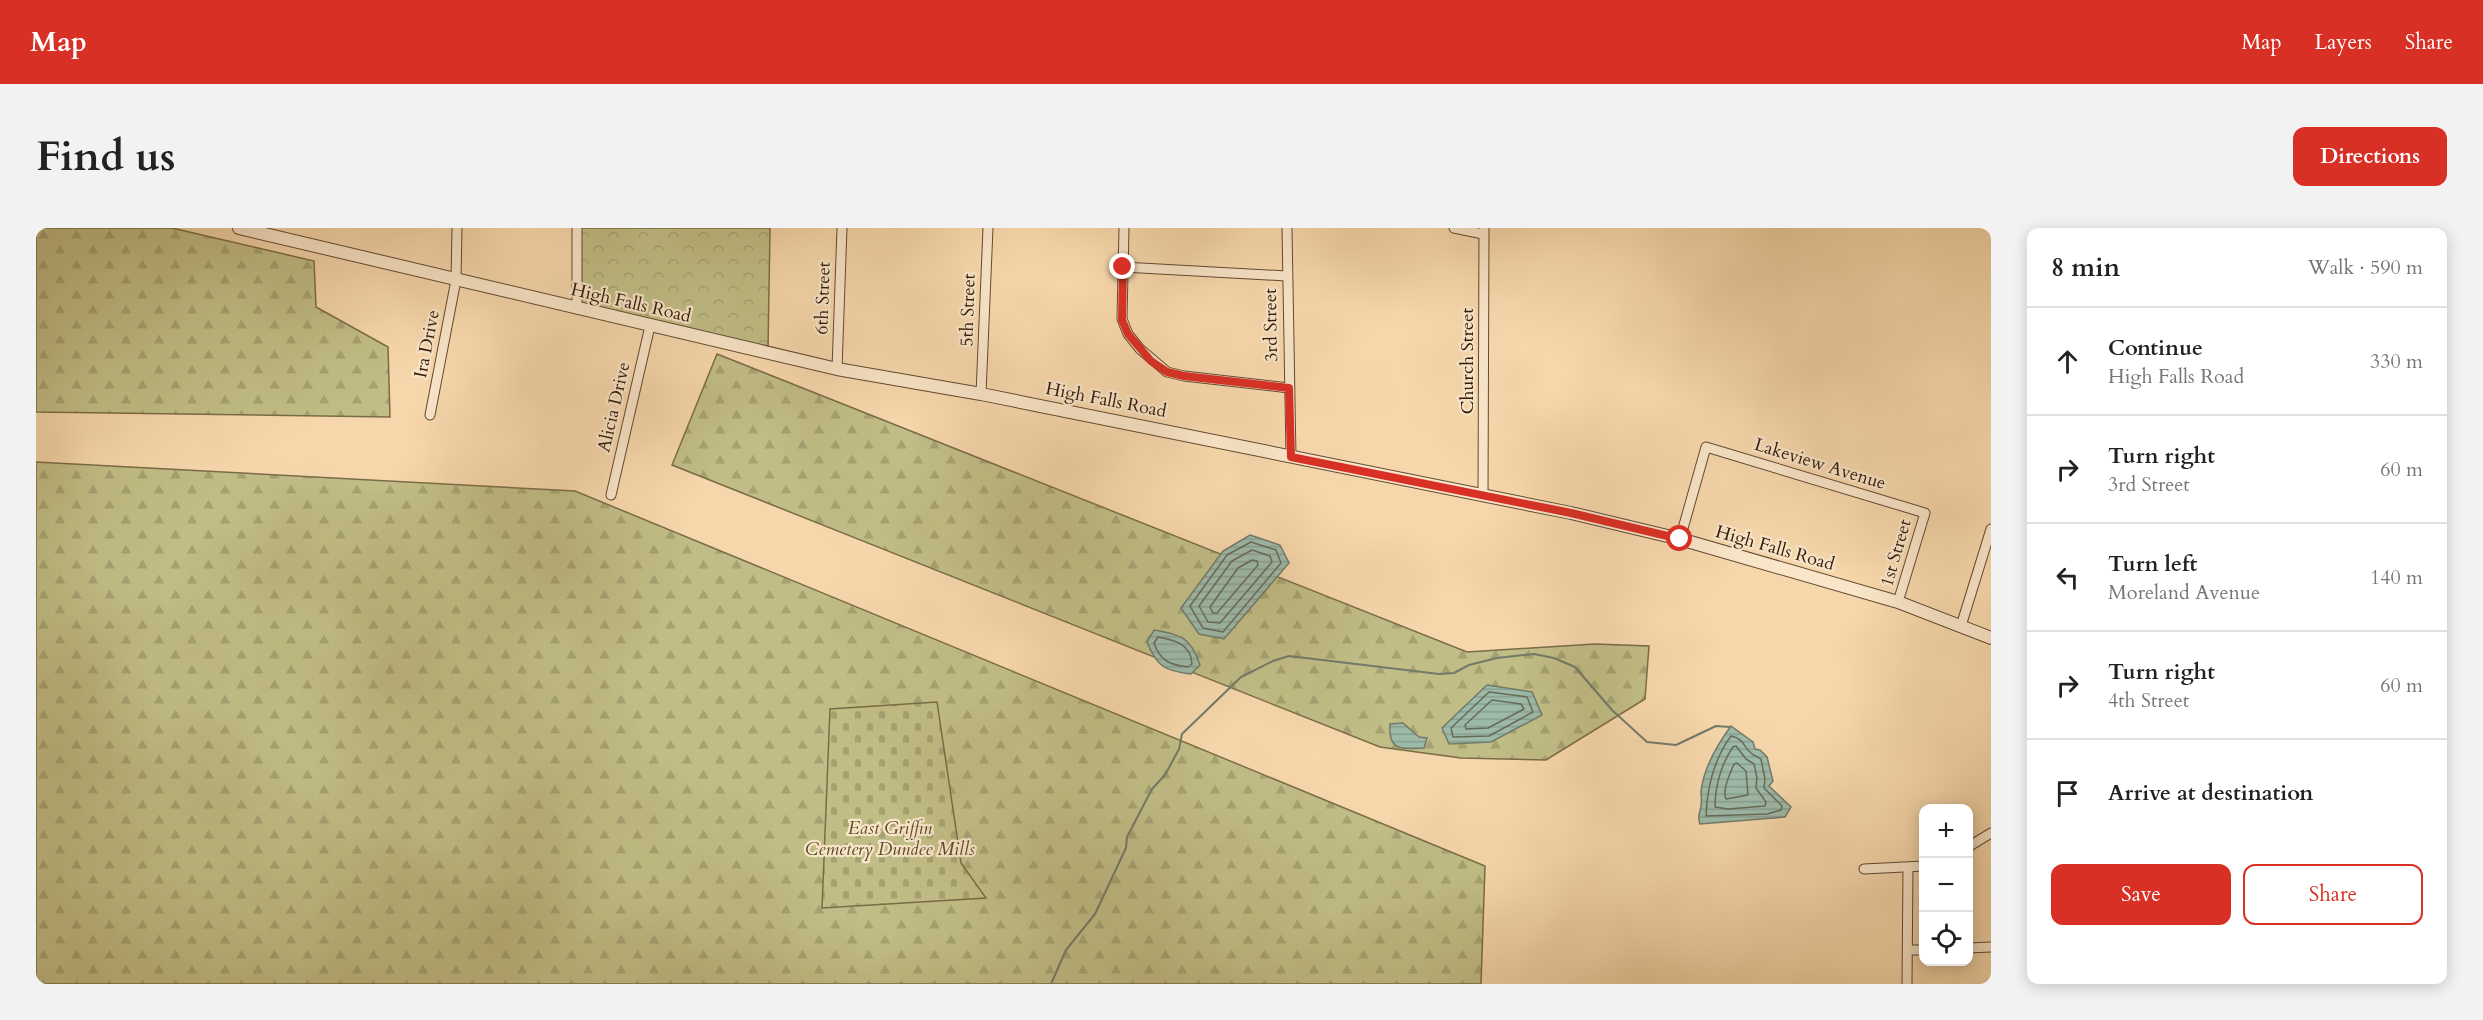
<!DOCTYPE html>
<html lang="en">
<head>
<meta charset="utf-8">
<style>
  body { margin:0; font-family:Cardo,serif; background:#f2f2f2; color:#222 }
  .controls { position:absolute; right:18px; bottom:18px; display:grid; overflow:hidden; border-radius:12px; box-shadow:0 3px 15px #0003 }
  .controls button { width:54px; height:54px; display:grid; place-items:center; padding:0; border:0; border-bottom:2px solid #e0e0e0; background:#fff; color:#222; font:30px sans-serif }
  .stop { position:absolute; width:18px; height:18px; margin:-14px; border:4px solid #d93025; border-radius:50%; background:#fff }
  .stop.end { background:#d93025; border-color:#fff; box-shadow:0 2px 6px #0008 }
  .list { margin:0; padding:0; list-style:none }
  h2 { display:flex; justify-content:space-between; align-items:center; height:78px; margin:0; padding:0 24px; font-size:26px }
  h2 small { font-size:20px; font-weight:400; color:#767676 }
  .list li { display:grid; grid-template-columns:39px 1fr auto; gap:18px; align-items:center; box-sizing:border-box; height:108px; padding:0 24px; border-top:2px solid #e0e0e0 }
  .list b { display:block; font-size:22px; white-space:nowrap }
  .list p { margin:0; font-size:20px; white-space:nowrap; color:#767676 }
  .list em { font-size:20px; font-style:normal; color:#767676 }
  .actions { display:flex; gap:12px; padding:18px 24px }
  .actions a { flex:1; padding:14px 0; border:2px solid #d93025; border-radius:12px; text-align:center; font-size:21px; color:#d93025 }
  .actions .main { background:#d93025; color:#fff }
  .icon { flex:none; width:33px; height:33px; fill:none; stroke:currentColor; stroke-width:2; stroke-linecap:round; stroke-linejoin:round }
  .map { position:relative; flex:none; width:1955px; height:756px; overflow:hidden; border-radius:12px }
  header { display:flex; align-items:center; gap:36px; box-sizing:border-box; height:84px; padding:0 30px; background:#d93025; color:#fff }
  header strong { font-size:28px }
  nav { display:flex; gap:33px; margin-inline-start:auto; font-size:21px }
  .intro { display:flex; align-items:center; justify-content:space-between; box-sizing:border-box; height:144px; padding:0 36px }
  h1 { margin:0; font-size:42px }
  .button { padding:15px 27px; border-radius:12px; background:#d93025; color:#fff; font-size:21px; font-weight:700 }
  main { display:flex; gap:36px; padding:0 36px }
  aside { flex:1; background:#fff; border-radius:12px; box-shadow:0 3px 15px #0003 }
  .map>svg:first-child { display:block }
  .forest { fill:url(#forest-firs); stroke:#7a6c47; stroke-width:1.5 }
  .cemetery { fill:url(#cemetery-stones); stroke:#7a6c47; stroke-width:1.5 }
  .park { fill:url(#park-crowns); stroke:#7a6c47; stroke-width:1.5 }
  .water { fill:url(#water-rules); stroke:#727a69; stroke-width:1.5 }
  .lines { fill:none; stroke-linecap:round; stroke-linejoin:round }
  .shore { stroke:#686a58; stroke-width:1.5 }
  .stream { stroke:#727a69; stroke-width:2 }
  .minor-casing { stroke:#634931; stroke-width:11 }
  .tertiary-casing { stroke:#634931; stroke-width:14 }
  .minor { stroke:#f9e5c8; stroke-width:9 }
  .tertiary { stroke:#f9e5c8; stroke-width:12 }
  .rail { stroke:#321a08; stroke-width:2; stroke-dasharray:10 10; stroke-linecap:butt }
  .route { stroke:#d93025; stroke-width:8 }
  .labels { text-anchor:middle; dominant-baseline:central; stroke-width:4.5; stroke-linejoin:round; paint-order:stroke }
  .street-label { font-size:18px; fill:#321a08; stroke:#f9e5c8 }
  .park-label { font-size:18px; font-style:italic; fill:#5d4b2e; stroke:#f9e5c8 }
</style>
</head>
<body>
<header>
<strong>Map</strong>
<nav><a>Map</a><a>Layers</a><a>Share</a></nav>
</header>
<div class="intro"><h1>Find us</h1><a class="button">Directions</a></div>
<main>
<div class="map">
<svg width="1955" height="756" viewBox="0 0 1955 756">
  <defs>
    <pattern id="forest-firs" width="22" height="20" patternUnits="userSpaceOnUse" patternTransform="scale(1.5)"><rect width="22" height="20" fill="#c1bd86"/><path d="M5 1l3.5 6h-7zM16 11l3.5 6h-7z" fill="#a6a272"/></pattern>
    <pattern id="cemetery-stones" width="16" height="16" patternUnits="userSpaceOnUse" patternTransform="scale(1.5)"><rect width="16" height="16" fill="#c1bd86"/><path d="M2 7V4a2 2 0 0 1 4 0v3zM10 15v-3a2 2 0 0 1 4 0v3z" fill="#a6a272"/></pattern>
    <pattern id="park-crowns" width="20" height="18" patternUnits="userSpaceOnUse" patternTransform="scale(1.5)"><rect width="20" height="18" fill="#c1bd86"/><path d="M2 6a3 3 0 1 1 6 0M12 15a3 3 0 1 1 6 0" fill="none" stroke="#a6a272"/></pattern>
    <pattern id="water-rules" width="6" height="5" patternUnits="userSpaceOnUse" patternTransform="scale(1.5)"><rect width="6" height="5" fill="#9dbaa9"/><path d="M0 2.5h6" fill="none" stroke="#889f90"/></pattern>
  </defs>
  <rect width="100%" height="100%" fill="#f6d7ab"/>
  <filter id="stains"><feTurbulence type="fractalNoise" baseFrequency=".00333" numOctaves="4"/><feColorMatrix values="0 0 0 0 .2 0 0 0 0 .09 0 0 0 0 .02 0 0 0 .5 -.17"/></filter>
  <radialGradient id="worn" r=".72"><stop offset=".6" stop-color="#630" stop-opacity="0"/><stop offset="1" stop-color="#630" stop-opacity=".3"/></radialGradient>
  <g class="forest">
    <polygon points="0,0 136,0 278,33 280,79 352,119 354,189 0,184"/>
    <polygon points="681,126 1431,424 1559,416 1613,418 1609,471 1510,532 1425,530 1344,519 636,237"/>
    <polygon points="0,234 539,263 1449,638 1445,756 0,756"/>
  </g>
  <polygon class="cemetery" points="901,474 925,635 950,670 786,680 794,481"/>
  <polygon class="park" points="542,0 734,0 732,122 542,78"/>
  <g class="water">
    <polygon points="1214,307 1244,317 1253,335 1188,411 1163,406 1145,380 1187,323"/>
    <path d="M1118,402c27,5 37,7 46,35l-9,9c-26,-3 -34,-7 -44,-32z"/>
    <polygon points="1451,457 1496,464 1506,487 1455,514 1413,516 1406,500"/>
    <path d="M1367,495l16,14 8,1 -3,10c-23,1 -36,3 -34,-24z"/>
    <path d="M1695,498l22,16 2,7 5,1 7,7 6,24 -4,5 22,21 -6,10 -85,7c-3,-7 0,-11 1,-18 1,-5 0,-10 0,-15 3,-24 16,-46 30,-65z"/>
  </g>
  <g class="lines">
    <g class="shore">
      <polygon points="1215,314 1240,322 1245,335 1187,404 1167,400 1154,378 1191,327"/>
      <polygon points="1216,322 1234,328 1236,334 1184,395 1172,394 1163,378 1196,333"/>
      <polygon points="1216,332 1221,333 1222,337 1181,385 1177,385 1174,379 1202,340"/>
      <path d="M1122,409c17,3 33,7 34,27l-4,3c-18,-2 -28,-6 -34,-24z"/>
      <polygon points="1453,464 1491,469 1497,484 1453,508 1417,509 1415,500"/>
      <polygon points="1456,472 1485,476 1488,481 1452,500 1430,501 1429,497"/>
      <path d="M1695,508c14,3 12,11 20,17 3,3 7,4 10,6l4,20 -1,9 18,18 -1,4 -14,4 -61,2c1,-28 8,-57 25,-80z"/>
      <path d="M1700,518l10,13 8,5 3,14 -1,10 10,14 -1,4 -37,3 -13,-2c0,-20 6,-43 18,-60z"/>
      <path d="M1701,535l9,8 2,24 -22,4c-4,-9 4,-25 8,-35z"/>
    </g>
    <polyline class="stream" points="1015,756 1030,722 1059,686 1090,620 1091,609 1116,561 1129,547 1143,521 1146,506 1205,449 1237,433 1253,428 1403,446 1418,445 1433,437 1461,430 1498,426 1518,430 1539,439 1576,482 1611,514 1640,517 1680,498 1694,499"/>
    <defs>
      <g id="minor">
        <polyline points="1088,0 1086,91 1092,106 1104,121 1131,144 1148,148 1253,160"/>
        <polyline points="1251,0 1255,229"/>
        <polyline points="1418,0 1447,6"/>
        <polyline points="1087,39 1250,48"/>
        <polyline points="541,81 541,0"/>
        <polyline points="801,141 806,0"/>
        <polyline points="945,166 952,0"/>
        <polyline points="394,187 420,52 421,0"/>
        <polyline points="575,267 614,98"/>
        <polyline points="1447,267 1448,0"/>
        <polyline points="1644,311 1670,219 1889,285 1862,374"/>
        <polyline points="1925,398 1955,301"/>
        <polyline points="1932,619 1955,605"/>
        <polyline points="1828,641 1888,638"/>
        <polyline points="1932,720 1955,719"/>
        <polyline points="1872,722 1888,722"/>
        <polyline points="1871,756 1872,640"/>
      </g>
      <polyline id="tertiary" points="203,0 801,141 945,166 1535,285 1644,311 1862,374 1955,410"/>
    </defs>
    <use href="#minor" class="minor-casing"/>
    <use href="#tertiary" class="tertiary-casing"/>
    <use href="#minor" class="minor"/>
    <use href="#tertiary" class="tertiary"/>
    <polyline class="rail" points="1954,0 1955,1"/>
  </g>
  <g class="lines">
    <polyline class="route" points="1087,39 1086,92 1092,106 1115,133 1131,144 1148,148 1253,160 1255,229 1535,285 1644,311"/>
  </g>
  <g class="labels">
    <g class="street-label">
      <text transform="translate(787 70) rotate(-88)">6th Street</text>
      <text transform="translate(595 75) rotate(13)">High Falls Road</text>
      <text transform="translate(932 82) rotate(-88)">5th Street</text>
      <text transform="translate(1235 97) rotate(-91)">3rd Street</text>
      <text transform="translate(391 116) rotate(-79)">Ira Drive</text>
      <text transform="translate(1431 133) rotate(-90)">Church Street</text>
      <text transform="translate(1070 172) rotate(11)">High Falls Road</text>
      <text transform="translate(578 179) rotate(-77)">Alicia Drive</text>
      <text transform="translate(1784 236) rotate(17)">Lakeview Avenue</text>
      <text transform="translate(1739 320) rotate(16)">High Falls Road</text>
      <text transform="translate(1860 325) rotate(-74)">1st Street</text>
    </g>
    <g class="park-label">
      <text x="854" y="600">East Griffin<tspan x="854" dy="21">Cemetery Dundee Mills</tspan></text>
    </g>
  </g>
  <rect width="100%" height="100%" filter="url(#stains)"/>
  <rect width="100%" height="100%" fill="url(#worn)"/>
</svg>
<div class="controls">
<button>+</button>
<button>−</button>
<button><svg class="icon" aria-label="locate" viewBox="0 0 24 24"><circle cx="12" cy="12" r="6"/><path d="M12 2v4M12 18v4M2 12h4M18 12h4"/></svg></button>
</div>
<div class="stop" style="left:1644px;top:311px"></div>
<div class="stop end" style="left:1087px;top:39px"></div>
</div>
<aside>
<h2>8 min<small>Walk · 590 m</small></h2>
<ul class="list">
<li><svg class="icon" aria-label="ahead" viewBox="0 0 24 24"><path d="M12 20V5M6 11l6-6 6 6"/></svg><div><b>Continue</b><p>High Falls Road</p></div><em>330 m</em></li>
<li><svg class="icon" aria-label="right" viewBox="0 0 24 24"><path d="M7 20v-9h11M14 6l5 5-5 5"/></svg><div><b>Turn right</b><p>3rd Street</p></div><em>60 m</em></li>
<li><svg class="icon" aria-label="left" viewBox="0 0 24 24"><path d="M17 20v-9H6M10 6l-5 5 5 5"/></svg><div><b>Turn left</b><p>Moreland Avenue</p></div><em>140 m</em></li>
<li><svg class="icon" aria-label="right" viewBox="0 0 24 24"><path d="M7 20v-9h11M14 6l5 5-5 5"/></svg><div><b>Turn right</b><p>4th Street</p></div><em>60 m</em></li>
<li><svg class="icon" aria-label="arrive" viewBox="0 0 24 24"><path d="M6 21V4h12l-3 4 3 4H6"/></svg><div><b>Arrive at destination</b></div></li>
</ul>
<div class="actions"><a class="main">Save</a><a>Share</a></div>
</aside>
</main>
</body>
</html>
